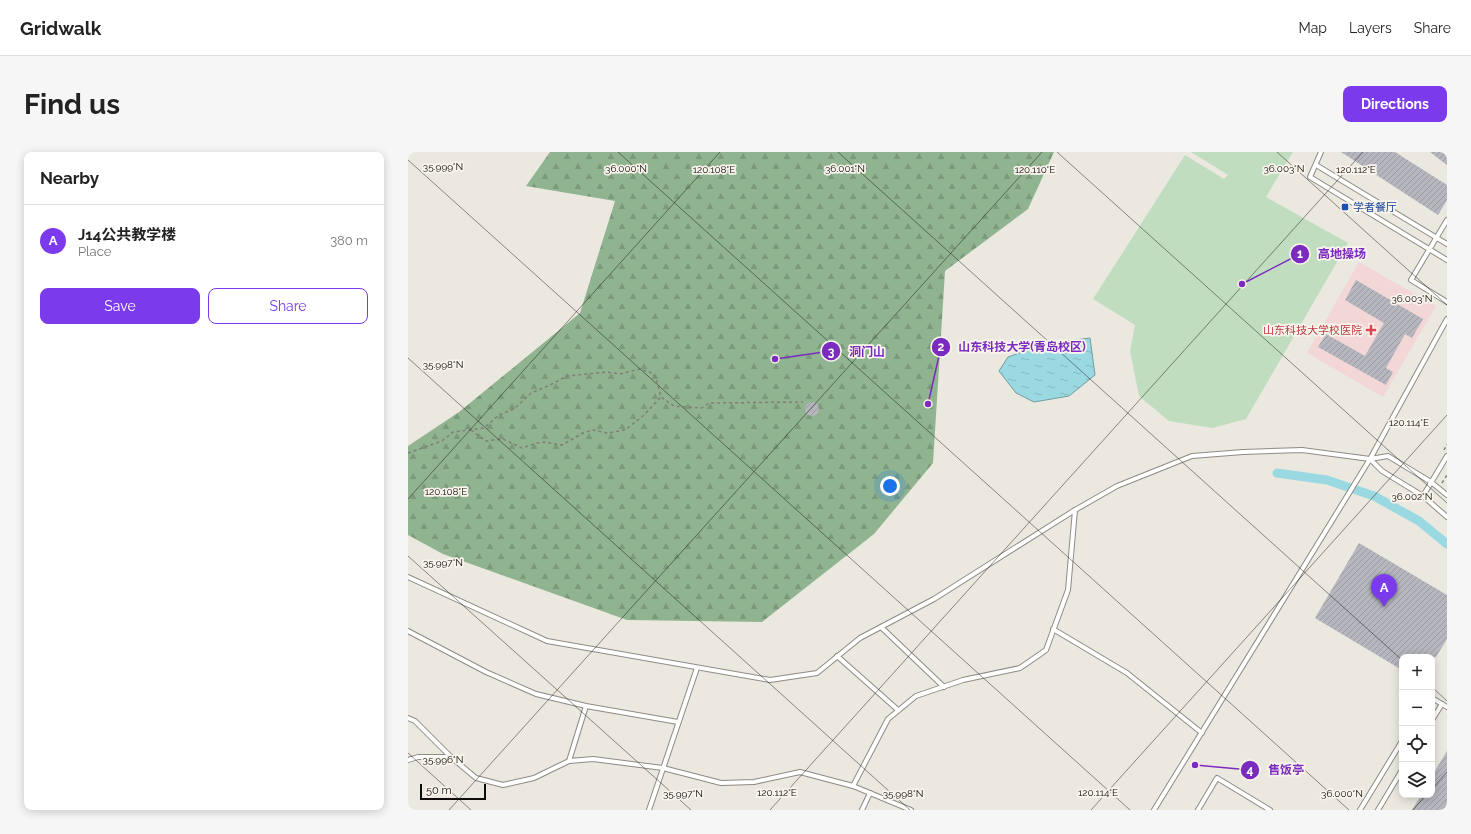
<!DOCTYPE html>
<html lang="en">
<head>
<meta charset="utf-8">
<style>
  body { margin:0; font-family:Raleway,"Noto Sans SC",sans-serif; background:#f6f6f6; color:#222 }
  .controls { position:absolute; right:12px; bottom:12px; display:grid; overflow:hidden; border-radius:8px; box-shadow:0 2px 10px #0003 }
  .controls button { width:36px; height:36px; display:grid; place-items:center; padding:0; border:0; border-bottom:1px solid #e0e0e0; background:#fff; color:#222; font:20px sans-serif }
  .scale { position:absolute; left:12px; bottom:10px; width:66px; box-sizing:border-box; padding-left:4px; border:2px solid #0d0c09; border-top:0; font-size:11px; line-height:14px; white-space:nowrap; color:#0d0c09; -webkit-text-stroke:3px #f9f5ed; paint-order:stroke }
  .you { position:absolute; left:482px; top:334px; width:14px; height:14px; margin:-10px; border:3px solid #fff; border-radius:50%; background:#1a73e8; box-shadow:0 0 0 6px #1a73e833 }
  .badge { display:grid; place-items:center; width:26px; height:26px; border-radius:50%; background:#7c3aed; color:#fff; font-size:13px; font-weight:700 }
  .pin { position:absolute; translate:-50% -33px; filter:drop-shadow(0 1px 2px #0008) }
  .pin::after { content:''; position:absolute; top:21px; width:14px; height:12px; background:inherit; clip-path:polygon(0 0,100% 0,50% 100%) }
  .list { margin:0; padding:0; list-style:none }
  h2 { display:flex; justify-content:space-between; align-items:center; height:52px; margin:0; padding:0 16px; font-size:17px }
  h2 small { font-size:13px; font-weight:400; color:#767676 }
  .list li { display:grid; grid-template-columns:26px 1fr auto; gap:12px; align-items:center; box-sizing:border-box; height:72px; padding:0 16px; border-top:1px solid #e0e0e0 }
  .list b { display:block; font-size:15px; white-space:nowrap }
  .list p { margin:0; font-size:13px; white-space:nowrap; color:#767676 }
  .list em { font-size:13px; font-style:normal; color:#767676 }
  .actions { display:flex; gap:8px; padding:12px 16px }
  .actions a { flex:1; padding:9px 0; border:1px solid #7c3aed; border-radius:8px; text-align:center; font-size:14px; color:#7c3aed }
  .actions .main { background:#7c3aed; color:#fff }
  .icon { flex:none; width:22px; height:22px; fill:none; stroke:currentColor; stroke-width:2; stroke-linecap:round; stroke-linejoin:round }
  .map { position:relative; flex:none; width:1039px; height:658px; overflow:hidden; border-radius:8px }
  header { display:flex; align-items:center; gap:24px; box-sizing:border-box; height:56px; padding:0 20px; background:#fff; border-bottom:1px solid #e0e0e0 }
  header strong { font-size:19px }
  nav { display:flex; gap:22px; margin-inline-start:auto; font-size:14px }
  .intro { display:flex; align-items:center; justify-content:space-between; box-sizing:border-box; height:96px; padding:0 24px }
  h1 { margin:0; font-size:28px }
  .button { padding:10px 18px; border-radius:8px; background:#7c3aed; color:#fff; font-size:14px; font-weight:700 }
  main { display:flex; gap:24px; padding:0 24px }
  aside { flex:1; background:#fff; border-radius:8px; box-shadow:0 2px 10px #0003 }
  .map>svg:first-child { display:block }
  .medical { fill:#f2d7d6 }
  .forest { fill:url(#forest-firs) }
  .green { fill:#c1ddc0 }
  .water { fill:url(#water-ripples); stroke:#709ca1 }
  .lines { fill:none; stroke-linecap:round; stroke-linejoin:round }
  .canal { stroke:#9bd9e2; stroke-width:9 }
  .building { fill:url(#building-hatch) }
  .service-casing { stroke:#8e8b84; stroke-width:6 }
  .path { stroke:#7f7d77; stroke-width:1.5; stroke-dasharray:3 3; stroke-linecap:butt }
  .service { stroke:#fff; stroke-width:4 }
  .ticks { fill:none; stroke:#0d0c09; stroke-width:1; stroke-opacity:0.45 }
  .transit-dot { fill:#1a4fb4; stroke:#f9f5ed; stroke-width:1.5 }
  .health-dot { fill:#e0444e; stroke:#f9f5ed; stroke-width:1.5 }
  .labels { text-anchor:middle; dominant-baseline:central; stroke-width:3.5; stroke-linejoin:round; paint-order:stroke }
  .transit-label { font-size:11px; fill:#164399; stroke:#f9f5ed; text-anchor:start }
  .health-label { font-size:11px; fill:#be3a42; stroke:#f9f5ed; text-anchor:end }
  .ticks-label { font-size:10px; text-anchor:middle; fill:#0d0c09; stroke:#f9f5ed; stroke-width:3.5; stroke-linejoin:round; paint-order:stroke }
  .leader { fill:none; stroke:#7b2cbf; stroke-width:1.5 }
  .callout-dot { fill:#7b2cbf; stroke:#f9f5ed; stroke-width:1.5 }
  .mark-label { font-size:12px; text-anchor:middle; font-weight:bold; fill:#fff }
  .callout-label { font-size:12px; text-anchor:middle; font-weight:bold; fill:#7b2cbf; stroke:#f9f5ed; stroke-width:3.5; stroke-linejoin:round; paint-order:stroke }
</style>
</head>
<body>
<header>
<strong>Gridwalk</strong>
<nav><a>Map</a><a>Layers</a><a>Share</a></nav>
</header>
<div class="intro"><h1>Find us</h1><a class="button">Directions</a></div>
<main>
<aside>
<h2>Nearby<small></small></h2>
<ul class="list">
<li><span class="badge">A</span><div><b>J14公共教学楼</b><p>Place</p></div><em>380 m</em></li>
</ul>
<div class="actions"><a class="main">Save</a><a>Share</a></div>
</aside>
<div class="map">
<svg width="1039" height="658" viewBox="0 0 1039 658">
  <defs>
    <pattern id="forest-firs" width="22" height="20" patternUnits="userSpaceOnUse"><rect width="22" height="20" fill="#91b490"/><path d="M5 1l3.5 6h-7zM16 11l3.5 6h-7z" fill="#7c9a7b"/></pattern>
    <pattern id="water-ripples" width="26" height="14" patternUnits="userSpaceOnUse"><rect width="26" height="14" fill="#9bd9e2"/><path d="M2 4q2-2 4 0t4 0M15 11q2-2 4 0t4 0" fill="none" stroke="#84b9c1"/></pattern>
    <pattern id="building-hatch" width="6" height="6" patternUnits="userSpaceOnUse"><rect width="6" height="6" fill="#b6b7be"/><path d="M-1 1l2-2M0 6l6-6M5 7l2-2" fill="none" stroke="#9b9ca2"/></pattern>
  </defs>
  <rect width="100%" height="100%" fill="#ebe8e0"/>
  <polygon class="medical" points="951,110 1028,154 975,245 899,201"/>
  <polygon class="forest" points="142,0 646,0 620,57 537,119 525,311 466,382 354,470 219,468 35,402 0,383 0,294 51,260 172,161 207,49 118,34"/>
  <polygon class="green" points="783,0 885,0 858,45 940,91 838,267 804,276 761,269 731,244 722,199 727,173 685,147 777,3 816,27 820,23"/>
  <polygon class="water" points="682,186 687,223 661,244 626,250 608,241 591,219 600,205 628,195 653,190"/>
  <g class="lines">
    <polyline class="canal" points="869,321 919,328 966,344 1011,369 1039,392"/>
  </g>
  <g class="building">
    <polygon points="933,0 987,0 1039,33 1039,48 1030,63"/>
    <polygon points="1022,0 1039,0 1039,13"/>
    <polygon points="948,128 1015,167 1004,186 997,182 978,216 985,220 978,233 910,195 918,182 957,204 976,171 937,148"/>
    <circle cx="404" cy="257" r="7"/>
    <polygon points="951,391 1039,443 1039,487 1028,505 994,505 994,518 907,466"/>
    <polygon points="1039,599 1039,658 1004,658 1013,643 1024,643 1024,624"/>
  </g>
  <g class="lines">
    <defs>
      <g id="service">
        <polyline points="913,0 902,25 1039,108"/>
        <polyline points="908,13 1039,92"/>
        <polyline points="1039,68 1003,128 1039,150"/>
        <polyline points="962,307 974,319 1015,344 1039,365"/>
        <polyline points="1015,344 1039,304"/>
        <polyline points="0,425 139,489 362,528 409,521 452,486 526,447 667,358 709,334 784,304 835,300 894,298 962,307 980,304 1023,330 1039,343"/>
        <polyline points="473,475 536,535"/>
        <polyline points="645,477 719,521 794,581"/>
        <polyline points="0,479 78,520 128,542 178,554 270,570"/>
        <polyline points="429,504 490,558"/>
        <polyline points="1024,546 1039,555"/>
        <polyline points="0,566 7,569 43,605 68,626 95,633 126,626 161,609 185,607 255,616 313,631 346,630 392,620 445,634 503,658"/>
        <polyline points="1024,568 1034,552"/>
        <polyline points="0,608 10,605 43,605"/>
        <polyline points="161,609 178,554"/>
        <polyline points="445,634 480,567 508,544 555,528 612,516 638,498 660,438 667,358"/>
        <polyline points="241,658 289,516"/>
        <polyline points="454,658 462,641"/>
        <polyline points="746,658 962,307 1039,167"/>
        <polyline points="790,658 809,626 862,658"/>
        <polyline points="952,658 994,589"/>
        <polyline points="970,658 994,618"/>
      </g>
    </defs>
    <use href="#service" class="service-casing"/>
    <g class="path">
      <polyline points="63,278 78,289 95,287 114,296 129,291 136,290 154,293 175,281 185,278 199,281 217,278 235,264 253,245"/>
      <polyline points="1036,298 1039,292"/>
      <polyline points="0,301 34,289 45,280 76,276 91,263 106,257 123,241 142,233 159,224 199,220 212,222 232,217 244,221 248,226 253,245 266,254 294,256 301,251 395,250"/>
      <polyline points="1034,331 1039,323"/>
    </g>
    <use href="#service" class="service"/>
  </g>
  <path class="ticks" d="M210,0l731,658M430,0l564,508M649,0l390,351M869,0l170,153M0,8l722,650M0,206l502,452M0,347l312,-347M0,404l283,254M1024,535l15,14M0,601l63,57M1024,637l15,-17M41,658l593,-658M362,658l593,-658M683,658l356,-395M1005,658l13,-15"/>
  <rect class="transit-dot" x="933" y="51" width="8" height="8" rx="2"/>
  <path class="health-dot" d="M961 172h4v4h4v4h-4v4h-4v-4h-4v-4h4z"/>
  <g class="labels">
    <g class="transit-label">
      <text x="945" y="55">学者餐厅</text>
    </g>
    <g class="health-label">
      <text x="954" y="178">山东科技大学校医院</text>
    </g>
  </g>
  <g class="ticks-label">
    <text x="35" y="18">35.999°N</text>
    <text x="437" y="20">36.001°N</text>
    <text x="218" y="20">36.000°N</text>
    <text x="876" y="20">36.003°N</text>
    <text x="306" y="21">120.108°E</text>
    <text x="627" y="21">120.110°E</text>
    <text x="948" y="21">120.112°E</text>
    <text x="1004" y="150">36.003°N</text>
    <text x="35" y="216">35.998°N</text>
    <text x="1001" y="274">120.114°E</text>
    <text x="38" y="343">120.108°E</text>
    <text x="1004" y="348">36.002°N</text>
    <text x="35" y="414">35.997°N</text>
    <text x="35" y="611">35.996°N</text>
    <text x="369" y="644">120.112°E</text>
    <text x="690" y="644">120.114°E</text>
    <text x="275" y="645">35.997°N</text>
    <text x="495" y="645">35.998°N</text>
    <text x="934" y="645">36.000°N</text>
  </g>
  <path class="leader" d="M834 132L892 102M520 252L533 195M367 207L423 199M787 613L842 618"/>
  <g class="callout-dot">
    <circle cx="834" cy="132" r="4"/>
    <circle cx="520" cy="252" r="4"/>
    <circle cx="367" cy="207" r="4"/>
    <circle cx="787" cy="613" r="4"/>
    <circle cx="892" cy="102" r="10"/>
    <circle cx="533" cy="195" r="10"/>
    <circle cx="423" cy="199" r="10"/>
    <circle cx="842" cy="618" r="10"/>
  </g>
  <g class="mark-label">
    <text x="892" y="106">1</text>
    <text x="533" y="199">2</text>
    <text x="423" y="204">3</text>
    <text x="842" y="622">4</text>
  </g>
  <g class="callout-label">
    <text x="934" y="106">高地操场</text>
    <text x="614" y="199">山东科技大学(青岛校区)</text>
    <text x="459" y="204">洞门山</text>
    <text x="878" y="622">售饭亭</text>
  </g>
</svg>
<div class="controls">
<button>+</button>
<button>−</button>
<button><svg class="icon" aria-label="locate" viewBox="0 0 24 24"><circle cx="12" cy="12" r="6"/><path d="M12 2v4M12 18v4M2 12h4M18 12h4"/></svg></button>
<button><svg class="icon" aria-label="layers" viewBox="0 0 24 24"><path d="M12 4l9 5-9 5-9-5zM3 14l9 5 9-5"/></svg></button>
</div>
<div class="scale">50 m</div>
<div class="you"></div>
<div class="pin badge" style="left:976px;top:455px">A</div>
</div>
</main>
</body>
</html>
